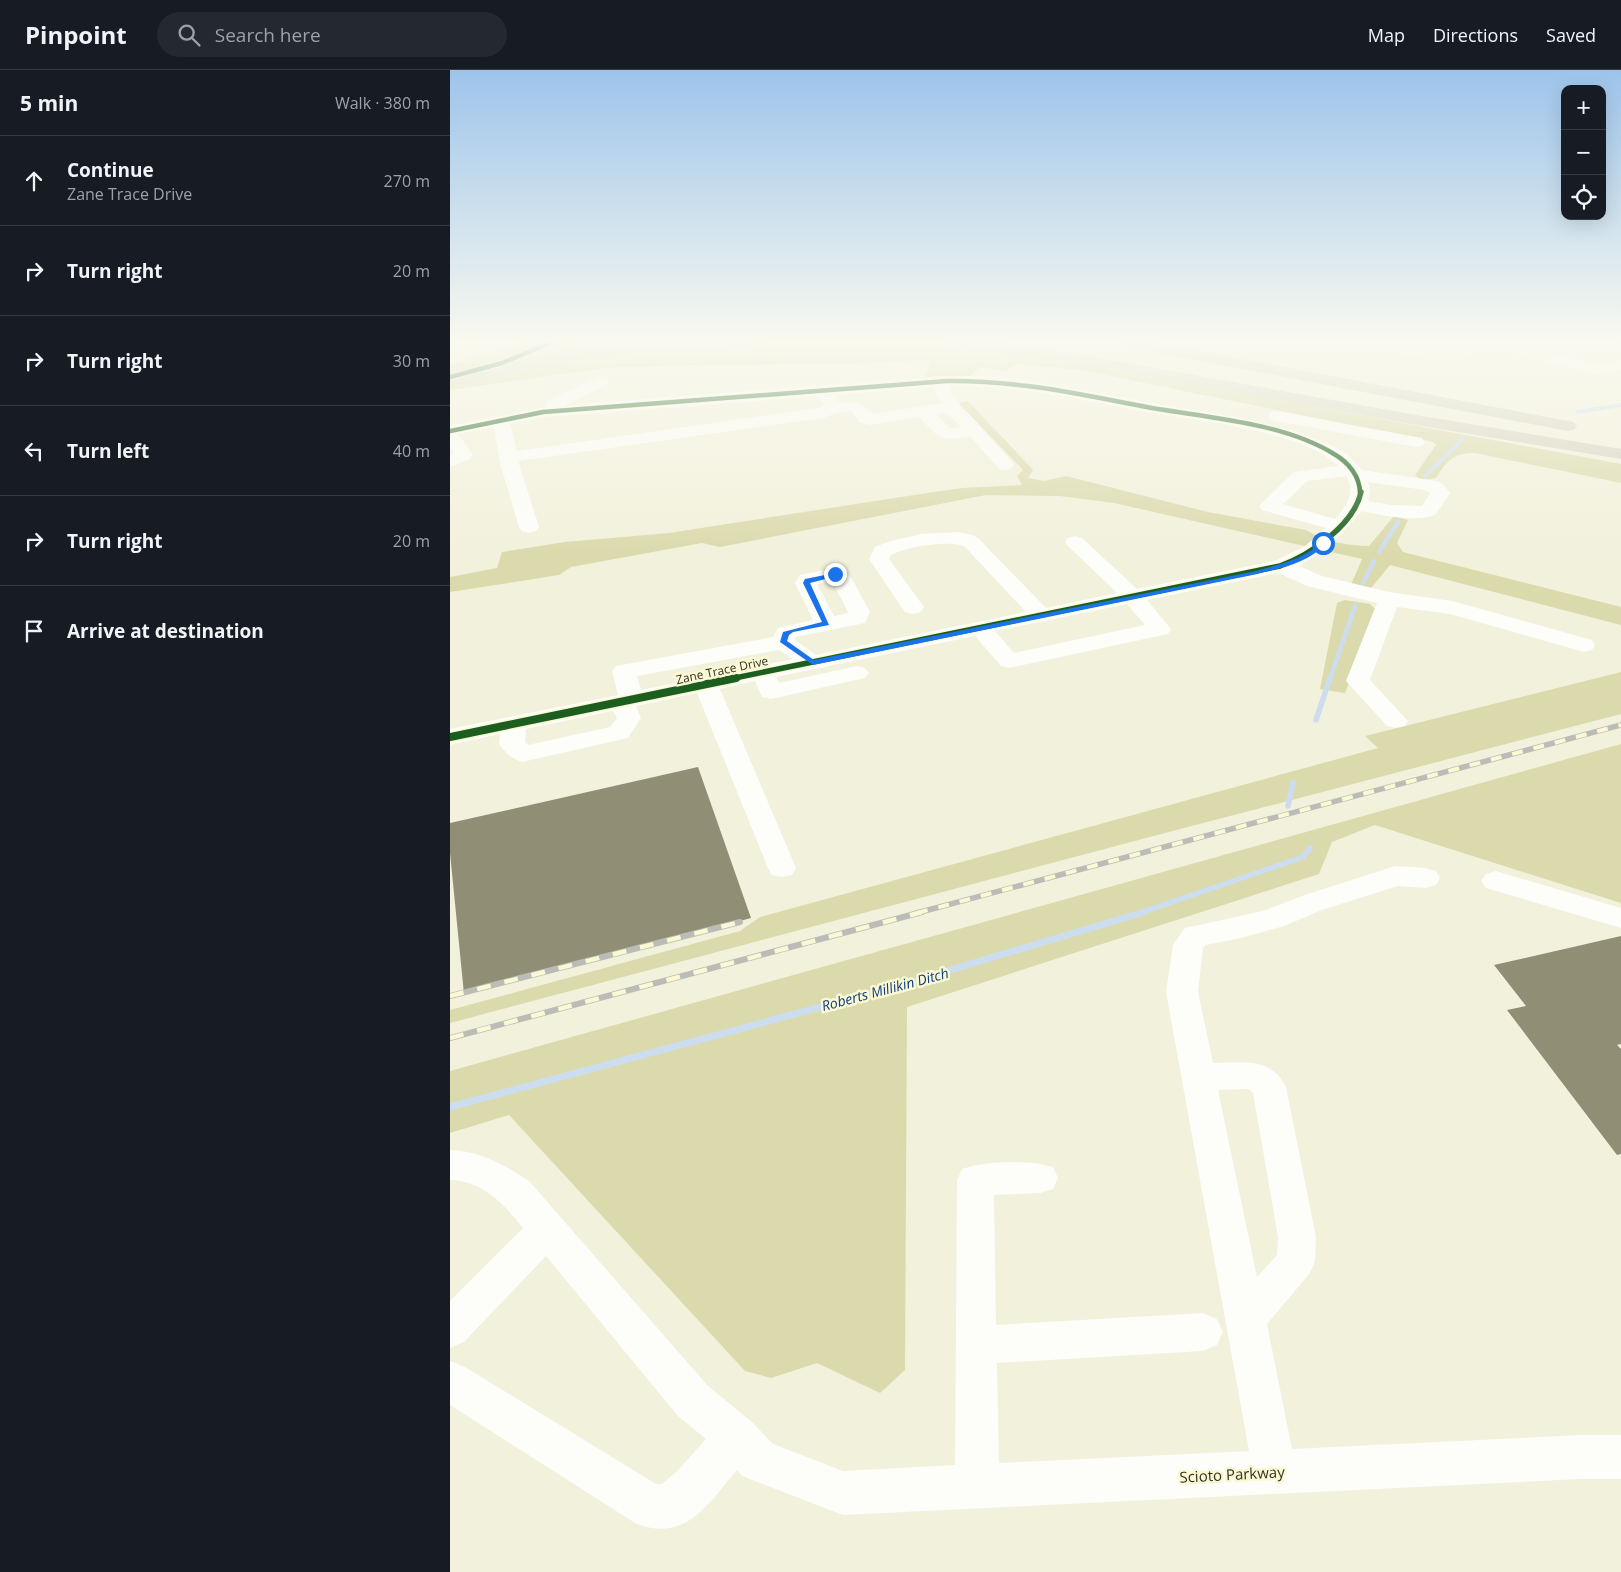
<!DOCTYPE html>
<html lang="en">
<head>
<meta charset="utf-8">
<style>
  body { margin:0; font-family:"Open Sans",sans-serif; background:#242831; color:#f1f3f6 }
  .controls { position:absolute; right:15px; top:15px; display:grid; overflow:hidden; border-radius:10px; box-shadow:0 5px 20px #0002 }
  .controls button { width:45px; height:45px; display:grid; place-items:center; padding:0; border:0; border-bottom:1px solid #363941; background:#171b24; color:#f1f3f6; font:25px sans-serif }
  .stop { position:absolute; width:15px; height:15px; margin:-11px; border:4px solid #1a73e8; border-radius:50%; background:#fff }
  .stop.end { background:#1a73e8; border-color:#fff; box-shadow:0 1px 5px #0008 }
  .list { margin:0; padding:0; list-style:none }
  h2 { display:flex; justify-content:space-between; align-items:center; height:65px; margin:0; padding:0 20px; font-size:21px }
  h2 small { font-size:16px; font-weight:400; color:#9ea1a6 }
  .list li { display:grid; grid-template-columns:32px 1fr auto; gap:15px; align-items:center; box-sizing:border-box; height:90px; padding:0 20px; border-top:1px solid #363941 }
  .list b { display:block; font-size:19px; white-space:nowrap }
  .list p { margin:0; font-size:16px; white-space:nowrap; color:#9ea1a6 }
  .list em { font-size:16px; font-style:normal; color:#9ea1a6 }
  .icon { flex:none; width:28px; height:28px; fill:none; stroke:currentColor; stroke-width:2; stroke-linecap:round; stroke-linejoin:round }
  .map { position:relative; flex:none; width:1171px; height:1502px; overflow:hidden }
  header { display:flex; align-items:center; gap:30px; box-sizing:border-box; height:70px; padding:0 25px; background:#171b24; border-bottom:1px solid #363941 }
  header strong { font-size:24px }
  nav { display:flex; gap:28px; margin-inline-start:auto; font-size:18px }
  .search { width:350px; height:45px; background:#242831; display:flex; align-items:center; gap:12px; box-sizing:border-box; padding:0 18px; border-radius:28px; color:#9ea1a6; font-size:19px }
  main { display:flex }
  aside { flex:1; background:#171b24 }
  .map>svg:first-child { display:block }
  .green { fill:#dbdaad }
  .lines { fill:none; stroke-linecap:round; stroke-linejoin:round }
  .stream-far3 { stroke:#cdddf0; stroke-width:4 }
  .stream-far2 { stroke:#cdddf0; stroke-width:4.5 }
  .stream-far1 { stroke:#cdddf0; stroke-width:5.5 }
  .stream { stroke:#cdddf0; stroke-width:7 }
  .building { fill:#908f76 }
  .minor { fill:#fdfdfa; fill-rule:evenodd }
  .major { fill:#d3d2c5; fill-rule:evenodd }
  .highway { fill:#d4d3c1; fill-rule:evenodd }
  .rail-far1-casing { stroke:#bcbcb7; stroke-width:5.5 }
  .rail-casing { stroke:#bcbcb7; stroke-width:6 }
  .rail-far1 { stroke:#faf9d4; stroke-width:4; stroke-dasharray:11; stroke-linecap:butt }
  .rail { stroke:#faf9d4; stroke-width:4.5; stroke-dasharray:14; stroke-linecap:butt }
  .cycleway-far2-casing { stroke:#faf9d4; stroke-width:6 }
  .cycleway-far1-casing { stroke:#faf9d4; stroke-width:8 }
  .cycleway-casing { stroke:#faf9d4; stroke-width:11 }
  .cycleway-far2 { stroke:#1b5e20; stroke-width:4.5 }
  .cycleway-far1 { stroke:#1b5e20; stroke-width:5.5 }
  .cycleway { stroke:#1b5e20; stroke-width:8 }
  .route { fill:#1a73e8 }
  .labels { text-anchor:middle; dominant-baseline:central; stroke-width:5; stroke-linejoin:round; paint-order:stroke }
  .street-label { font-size:12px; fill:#323224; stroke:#faf9d4 }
  .water-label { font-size:14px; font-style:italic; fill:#0f3d7f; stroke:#faf9d4 }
  .near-street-label { font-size:15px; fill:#323224; stroke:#faf9d4 }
</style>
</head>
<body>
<header>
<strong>Pinpoint</strong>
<div class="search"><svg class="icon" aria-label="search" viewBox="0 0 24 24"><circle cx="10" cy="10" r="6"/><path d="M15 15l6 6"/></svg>Search here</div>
<nav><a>Map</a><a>Directions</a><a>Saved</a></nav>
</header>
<main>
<aside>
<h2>5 min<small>Walk · 380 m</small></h2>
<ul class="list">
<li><svg class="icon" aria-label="ahead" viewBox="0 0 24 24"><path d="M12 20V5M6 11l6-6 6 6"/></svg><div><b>Continue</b><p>Zane Trace Drive</p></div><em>270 m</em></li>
<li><svg class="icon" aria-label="right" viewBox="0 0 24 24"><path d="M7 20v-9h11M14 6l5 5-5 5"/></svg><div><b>Turn right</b></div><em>20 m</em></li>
<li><svg class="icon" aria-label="right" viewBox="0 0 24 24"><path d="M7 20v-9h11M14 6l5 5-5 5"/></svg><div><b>Turn right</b></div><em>30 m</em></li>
<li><svg class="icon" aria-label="left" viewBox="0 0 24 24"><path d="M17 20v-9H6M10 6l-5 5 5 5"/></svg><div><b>Turn left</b></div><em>40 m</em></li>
<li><svg class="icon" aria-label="right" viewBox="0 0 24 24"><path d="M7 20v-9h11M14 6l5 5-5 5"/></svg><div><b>Turn right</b></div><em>20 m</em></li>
<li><svg class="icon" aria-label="arrive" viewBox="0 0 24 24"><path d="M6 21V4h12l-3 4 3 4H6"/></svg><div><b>Arrive at destination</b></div></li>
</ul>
</aside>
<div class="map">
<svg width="1171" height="1502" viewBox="0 0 1171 1502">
  <rect width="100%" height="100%" fill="#f2f1dc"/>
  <g class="green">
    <polygon points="75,273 91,273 68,284 0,304 0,295 27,285"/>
    <polygon points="110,273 246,273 54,296 89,284"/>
    <path d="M391,274h67l125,10 588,110v19l-146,-30c-22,0 -27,7 -39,25 -8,2 -15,3 -21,-3l21,-30 -3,-3 -352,-72 -65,-6 -9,7 -27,-4 -11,10 -44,3 6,-20 -85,4 -158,1 -82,3 -156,22v-6l131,-27 109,-9z"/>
    <path d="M518,331l65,69 -5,8 16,3 22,-5 142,36 98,18c17,11 43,16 63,16l25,-30 14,4 -11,23 6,9 218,55v18l-231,-60 -19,23 -20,-3 11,-26 -248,-56 -54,-7 -74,-1 -266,52 -18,-4 -131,24 -12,8 -109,17v-15l47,-9 5,-16 63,-10 104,-9 258,-40 35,-5 60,-3 -5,-9 6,-6 -65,-67z"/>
    <polygon points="895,530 920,534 927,541 895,623 870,619 887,533"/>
    <polygon points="1171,602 1171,644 696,768 0,953 0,940 290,861 310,847 928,678 915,666"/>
    <polygon points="1171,674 1171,833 925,755 882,772 869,804 457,937 455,1300 430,1323 367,1293 321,1308 295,1301 59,1045 0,1063 0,1001"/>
  </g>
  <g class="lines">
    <g class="stream-far3">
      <polyline points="1128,342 1171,335"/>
      <polyline points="975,406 1012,370"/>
    </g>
    <g class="stream-far2">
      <polyline points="929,482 948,452"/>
      <polyline points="913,513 924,491"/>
      <polyline points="880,609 905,536"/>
    </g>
    <g class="stream-far1">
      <polyline points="866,650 880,608"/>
      <polyline points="838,736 843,713"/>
      <polyline points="690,843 853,787 860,778"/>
    </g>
    <polyline class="stream" points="0,1037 430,921 694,842"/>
  </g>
  <g class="building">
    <polygon points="248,697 301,848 14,924 0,783 0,753"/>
    <polygon points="1171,866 1171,974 1167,975 1171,979 1171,1084 1167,1085 1057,940 1076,936 1044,895"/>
  </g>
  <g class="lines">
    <g class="minor">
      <path d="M921,273h30l42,9h11l12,-9h18c-24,32 -79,11 -111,3z"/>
      <polygon points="1056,273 1073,273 1072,275 1094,283 1148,294 1171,290 1171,300 1148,304 1085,290 1057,279 1054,276"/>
      <path d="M151,306l6,2 2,3 -2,3 -41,21 377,-29h40l35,3 232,41 44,11 37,14 17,10 14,15 75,11 7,4 6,8 -15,22c-23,7 -50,1 -73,-4l-34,37 -29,18 23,10 67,16 63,9 140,39 3,5 -3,5 -8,2 -134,-38 -53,-7 -27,73 38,41 -3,5 -9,2 -9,-2 -41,-45 31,-78 -70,-17 -29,-13 -131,27 24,29 -3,5 -159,34 -8,-2 -26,-30 -199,41 3,6 78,-17 8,2 4,5 -4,5 -94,21 -9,-2 -7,-16 -35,8 76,179 -4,7 -10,2 -10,-2 -4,-7 -71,-175 -61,13 5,12 -13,20 -106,24c-11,-3 -16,-9 -23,-18l1,-10 -50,11v-16l168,-34 -6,-24 4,-5 157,-29 5,-9 35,-8 -18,-37 5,-8 35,-7 7,2 9,7 19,35 -5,11 -69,14 -1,3 21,15 210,-43 -61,-65c-13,-8 -61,0 -74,8l-2,4 35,48 -3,5 -8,2 -8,-2 -36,-53 6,-12 15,-6 32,-7 36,-2 15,3 6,4 67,69 71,-15 -49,-47 -3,-4 3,-4 7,-2 7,2 55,51 138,-28 30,-15 21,-18 -64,-18 -3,-4 35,-34 45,-6c-39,-36 -140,-45 -192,-54 -65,-12 -129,-27 -196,-26v6l9,12 -1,2 10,8 42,47 3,4 -3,4 -6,1 -6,-1 -29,-33c-29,7 -32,1 -51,-19l-49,8 -10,-3 -9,-11 -15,2 -13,5 -305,43 21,66 -3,4 -7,2 -7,-2 -3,-4 -19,-64 -6,-36 -36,7 15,21 -3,4 -20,8v-12l4,-2 -4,-5v-22l96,-19 -1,-2 2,-4zM485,317v6l7,10 -69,11c-10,-11 -19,-14 -34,-11l-4,-8zM369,326l5,10 -5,2 -302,43 -7,-27 33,-7zM496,343l16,15h-13l-13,-14zM897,406c8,18 0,29 -12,43l-52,-15 24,-23zM918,412l57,8 5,3 -8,13 -31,-1 -23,-4 2,-10zM382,511l16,31v1l-14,3 -17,-32zM677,534l18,21 -131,28 -19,-22zM329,580l14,9 -152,31 -4,-14zM163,641l4,7 -7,9 -82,18 -3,-3 1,-13z"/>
      <polygon points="827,341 966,367 972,368 975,372 972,376 966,377 821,350 818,346 821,342"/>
      <path d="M945,796l31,2 10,3 4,7 -4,7 -10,3 -28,-2 -76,24 -38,16 -43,12 -35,7 -3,3 -5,44 15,71c30,0 57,-7 73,24l30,150 -1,24 -5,12 -43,51 25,125 288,-14h41v44h-41l-737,36 -101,-39 -5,-6c-29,34 -52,74 -102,53l-185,-118v-44l15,6 191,117h6l15,-13 29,-32 -28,-23 -132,-160 -82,86 -14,6v-47l73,-73c-19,-24 -40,-47 -73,-48v-30c30,1 56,15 80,32l178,204 44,36 21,22 70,27 112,-6 2,-285 5,-11c23,-8 68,-10 91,-2l5,11 -5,11 -13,4 -46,2 2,130 207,-12 14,6 6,13 -6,13 -14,6 -206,12 2,100 250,-12 -83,-459 7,-47 12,-17 78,-17 39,-15zM799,1019l4,4 25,144 -1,18 -20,22 -39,-187z"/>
      <polygon points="1046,801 1171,838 1171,858 1036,818 1031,811 1036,804"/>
    </g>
    <polygon class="major" points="86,273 107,273 105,276 58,296 0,312 0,302 46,290"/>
    <g class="highway">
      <path d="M186,273h123l-2,3 -5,2c-43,3 -87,1 -130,6 -58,5 -115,19 -172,32v-10l107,-22z"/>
      <polygon points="501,273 554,273 621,283 966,345 1171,379 1171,389 966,355 621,292 508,278 503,276"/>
      <polygon points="675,273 708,273 1118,351 1124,352 1127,356 1124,360 1118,361 682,278 677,276"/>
    </g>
    <defs>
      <polyline id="rail-far1" points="467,843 1171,655"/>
      <g id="rail">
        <polyline points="0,926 290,852"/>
        <polyline points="0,968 472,842"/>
      </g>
    </defs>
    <use href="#rail-far1" class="rail-far1-casing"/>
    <use href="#rail" class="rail-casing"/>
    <use href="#rail-far1" class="rail-far1"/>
    <use href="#rail" class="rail"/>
    <defs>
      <g id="cycleway-far2">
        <polyline points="0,307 52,293 100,273"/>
        <path d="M0,361l93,-19 404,-31c74,-1 139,15 211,28 55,9 128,15 176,45 14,8 26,22 26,39"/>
      </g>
      <path id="cycleway-far1" d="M280,609l550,-113c30,-11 74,-41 81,-74"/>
      <polyline id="cycleway" points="0,667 286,608"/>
    </defs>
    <use href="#cycleway-far2" class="cycleway-far2-casing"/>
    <use href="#cycleway-far1" class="cycleway-far1-casing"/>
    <use href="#cycleway" class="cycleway-casing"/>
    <use href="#cycleway-far2" class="cycleway-far2"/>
    <use href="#cycleway-far1" class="cycleway-far1"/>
    <use href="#cycleway" class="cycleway"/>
  </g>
  <linearGradient id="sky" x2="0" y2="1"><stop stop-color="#9dc4eb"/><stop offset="0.56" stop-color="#f9f9ef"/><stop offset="1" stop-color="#f9f9ef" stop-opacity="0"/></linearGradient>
  <rect width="1171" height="484" fill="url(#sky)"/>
  <path class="route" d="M871,472l5,1c-17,20 -45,25 -69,31l-444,91 -33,-23 3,-10 39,-10 -19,-39 2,-4 30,-6h2v3l-27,7 19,42 -36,7 -4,3 -2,6 27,19 442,-89c23,-7 48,-11 65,-29z"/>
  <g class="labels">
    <g class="street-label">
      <text transform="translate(272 600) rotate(-12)">Zane Trace Drive</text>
    </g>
    <g class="water-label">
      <text transform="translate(435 919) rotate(-15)">Roberts Millikin Ditch</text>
    </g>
    <g class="near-street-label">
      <text transform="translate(782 1404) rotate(-3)">Scioto Parkway</text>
    </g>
  </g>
</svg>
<div class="controls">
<button>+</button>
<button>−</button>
<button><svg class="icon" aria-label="locate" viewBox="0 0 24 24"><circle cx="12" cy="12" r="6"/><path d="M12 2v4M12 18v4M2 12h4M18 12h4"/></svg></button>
</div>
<div class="stop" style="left:873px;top:473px"></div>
<div class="stop end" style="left:385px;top:504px"></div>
</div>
</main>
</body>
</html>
